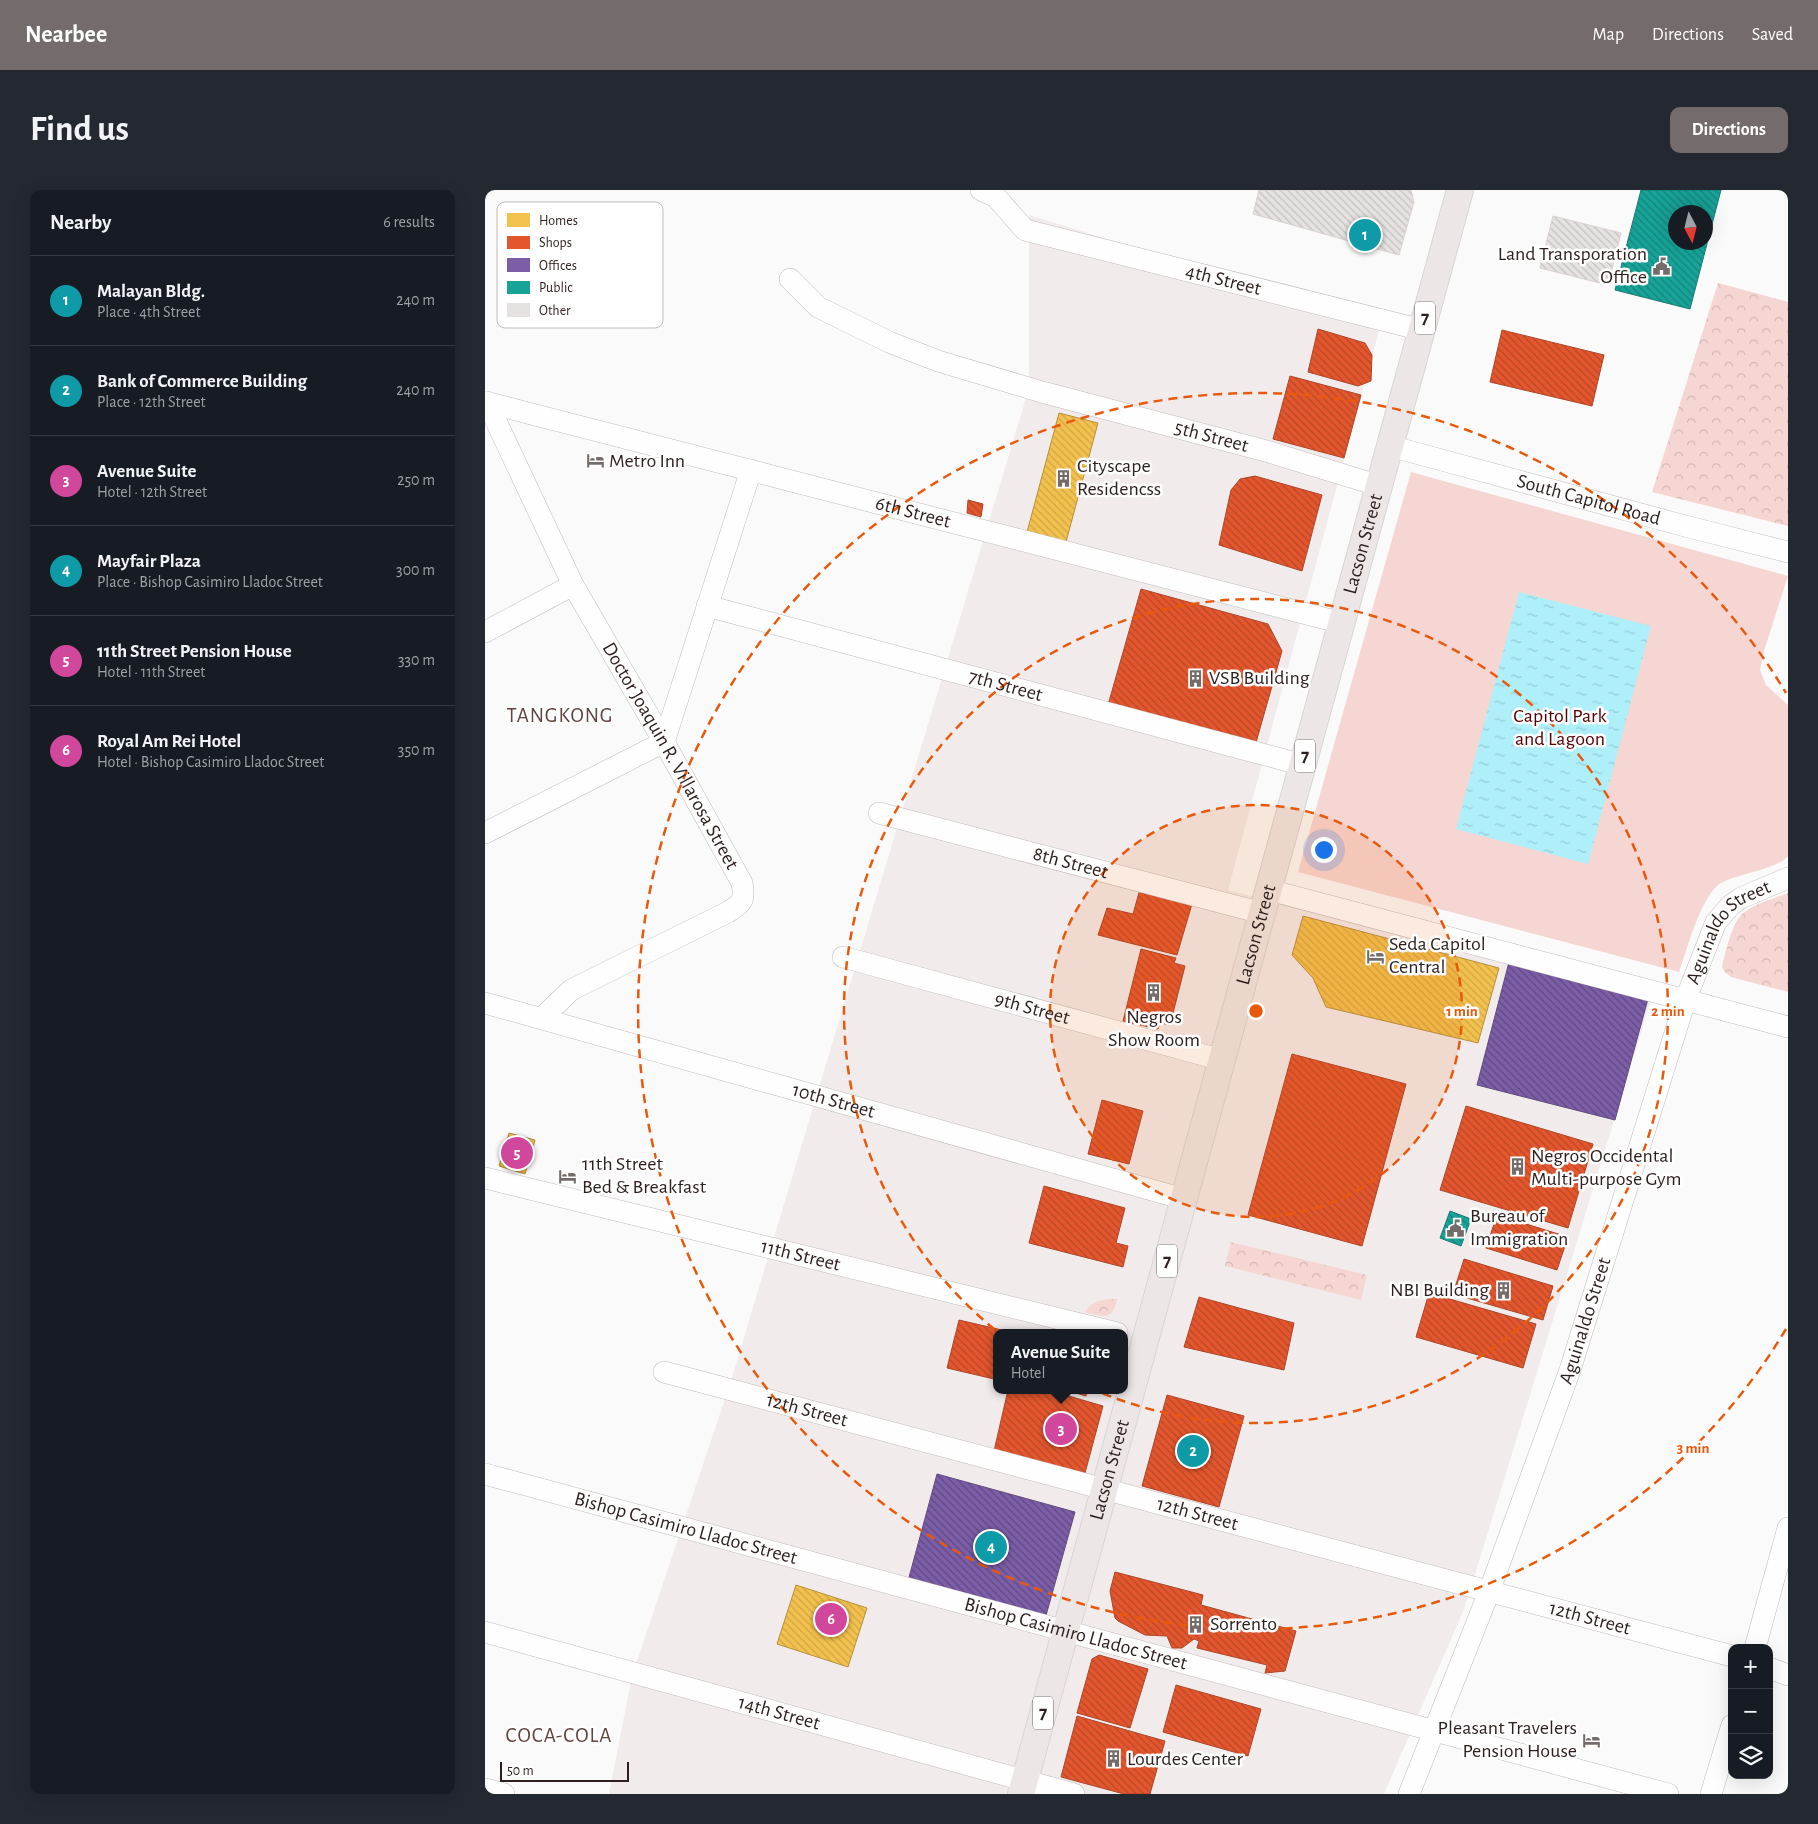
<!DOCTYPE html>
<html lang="en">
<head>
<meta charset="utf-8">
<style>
  body { margin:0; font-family:"Alegreya Sans",sans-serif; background:#242831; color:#f1f3f6 }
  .controls { position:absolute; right:15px; bottom:15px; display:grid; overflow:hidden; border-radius:10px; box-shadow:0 5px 20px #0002 }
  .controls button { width:45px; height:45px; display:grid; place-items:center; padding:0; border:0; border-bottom:1px solid #363941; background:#171b24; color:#f1f3f6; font:25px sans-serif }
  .compass { position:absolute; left:1183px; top:15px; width:45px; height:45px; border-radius:50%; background:#171b24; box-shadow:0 5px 20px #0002; rotate:173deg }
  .scale { position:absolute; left:15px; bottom:12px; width:129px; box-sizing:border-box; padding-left:5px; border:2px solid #2c1f1d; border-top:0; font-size:14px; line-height:18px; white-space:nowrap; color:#2c1f1d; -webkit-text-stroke:4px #fff; paint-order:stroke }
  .you { position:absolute; left:838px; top:659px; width:18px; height:18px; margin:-12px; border:4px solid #fff; border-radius:50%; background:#1a73e8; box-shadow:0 0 0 8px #1a73e833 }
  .badge { display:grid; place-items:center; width:32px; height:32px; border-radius:50%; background:#746c6a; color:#fff; font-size:16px; font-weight:700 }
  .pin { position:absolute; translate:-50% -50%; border:2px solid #fff; box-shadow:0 1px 5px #0006 }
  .popup { position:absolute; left:508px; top:1139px; width:135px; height:65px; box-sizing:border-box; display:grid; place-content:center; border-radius:10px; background:#171b24; filter:drop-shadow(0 1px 4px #0005); font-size:16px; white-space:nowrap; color:#9ea1a6 }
  .popup b { font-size:19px; color:#f1f3f6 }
  .popup::after { content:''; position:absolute; left:50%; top:100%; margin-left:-10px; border:10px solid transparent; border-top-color:#171b24 }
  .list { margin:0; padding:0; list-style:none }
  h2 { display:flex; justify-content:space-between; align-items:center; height:65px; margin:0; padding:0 20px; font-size:21px }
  h2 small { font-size:16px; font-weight:400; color:#9ea1a6 }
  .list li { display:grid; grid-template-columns:32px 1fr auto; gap:15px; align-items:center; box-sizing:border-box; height:90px; padding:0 20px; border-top:1px solid #363941 }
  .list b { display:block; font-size:19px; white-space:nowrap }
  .list p { margin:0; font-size:16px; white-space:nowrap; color:#9ea1a6 }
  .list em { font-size:16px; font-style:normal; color:#9ea1a6 }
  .icon { flex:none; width:28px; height:28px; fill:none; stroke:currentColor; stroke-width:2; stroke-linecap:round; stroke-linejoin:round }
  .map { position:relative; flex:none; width:1303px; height:1604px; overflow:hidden; border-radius:10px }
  header { display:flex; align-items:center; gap:30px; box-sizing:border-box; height:70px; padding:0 25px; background:#746c6a; color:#fff }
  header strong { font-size:24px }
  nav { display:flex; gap:28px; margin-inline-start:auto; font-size:18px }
  .intro { display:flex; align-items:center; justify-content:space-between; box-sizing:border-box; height:120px; padding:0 30px }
  h1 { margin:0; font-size:35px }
  .button { padding:12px 22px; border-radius:10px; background:#746c6a; color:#fff; font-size:18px; font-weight:700 }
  main { display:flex; gap:30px; padding:0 30px }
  aside { flex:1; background:#171b24; border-radius:10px; box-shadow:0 5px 20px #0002 }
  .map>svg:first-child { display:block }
  .built { fill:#f2ebeb; fill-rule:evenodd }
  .forest { fill:url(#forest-crowns) }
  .green { fill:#f6d6d2 }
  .water { fill:url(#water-ripples) }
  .homes { fill:url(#homes-back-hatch); stroke:#b7903f }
  .shops { fill:url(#shops-back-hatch); stroke:#ad4629 }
  .offices { fill:url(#offices-back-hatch); stroke:#634b7e }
  .public { fill:url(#public-back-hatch); stroke:#1d7b73; fill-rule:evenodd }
  .building { fill:url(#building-back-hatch); stroke:#d8d1d0 }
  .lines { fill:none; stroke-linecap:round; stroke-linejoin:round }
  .minor-casing { stroke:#c2bbbb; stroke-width:22 }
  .major-casing { stroke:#d7d5d5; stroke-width:28 }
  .minor { stroke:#fefefe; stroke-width:21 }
  .major { stroke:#ece7e6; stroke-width:26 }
  .ring { fill:none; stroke:#e8590c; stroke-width:2.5; stroke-dasharray:9 6 }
  .labels { text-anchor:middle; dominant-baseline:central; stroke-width:5; stroke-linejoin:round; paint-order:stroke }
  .shield { fill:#fff; stroke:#6b6261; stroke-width:1 }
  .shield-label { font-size:19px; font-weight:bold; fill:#2c1f1d }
  .poi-label { font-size:20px; fill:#2c1f1d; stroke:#fff; text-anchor:start }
  .street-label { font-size:20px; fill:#2c1f1d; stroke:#fff }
  .park-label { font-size:20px; fill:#550003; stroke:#fff }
  .neighbourhood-label { font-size:21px; letter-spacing:1px; fill:#60423e; stroke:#fff }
  .key { fill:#fff; stroke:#c0bcbb; stroke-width:1 }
  .key-label { font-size:14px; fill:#2c1f1d }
  .centre { fill:#e8590c; stroke:#fff; stroke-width:2.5 }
  .ring-label { font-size:15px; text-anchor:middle; font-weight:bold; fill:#e8590c; stroke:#fff; stroke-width:5; stroke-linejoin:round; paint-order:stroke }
</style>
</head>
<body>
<header>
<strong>Nearbee</strong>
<nav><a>Map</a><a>Directions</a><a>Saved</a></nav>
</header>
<div class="intro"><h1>Find us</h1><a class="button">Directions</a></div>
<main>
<aside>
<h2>Nearby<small>6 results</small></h2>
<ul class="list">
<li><span class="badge" style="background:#0f9aa8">1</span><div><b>Malayan Bldg.</b><p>Place · 4th Street</p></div><em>240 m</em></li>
<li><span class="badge" style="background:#0f9aa8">2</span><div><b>Bank of Commerce Building</b><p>Place · 12th Street</p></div><em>240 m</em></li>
<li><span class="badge" style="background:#d1479c">3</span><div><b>Avenue Suite</b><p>Hotel · 12th Street</p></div><em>250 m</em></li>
<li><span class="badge" style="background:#0f9aa8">4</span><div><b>Mayfair Plaza</b><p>Place · Bishop Casimiro Lladoc Street</p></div><em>300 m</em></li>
<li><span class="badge" style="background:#d1479c">5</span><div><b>11th Street Pension House</b><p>Hotel · 11th Street</p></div><em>330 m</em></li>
<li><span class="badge" style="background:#d1479c">6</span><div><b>Royal Am Rei Hotel</b><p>Hotel · Bishop Casimiro Lladoc Street</p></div><em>350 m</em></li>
</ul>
</aside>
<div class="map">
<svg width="1303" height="1604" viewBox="0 0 1303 1604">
  <defs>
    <pattern id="forest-crowns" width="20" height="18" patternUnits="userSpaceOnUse" patternTransform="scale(1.25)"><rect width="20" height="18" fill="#f6d6d2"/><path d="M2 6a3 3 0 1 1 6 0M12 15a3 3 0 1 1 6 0" fill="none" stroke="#d3b7b4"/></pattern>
    <pattern id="water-ripples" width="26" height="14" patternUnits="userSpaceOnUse" patternTransform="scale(1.25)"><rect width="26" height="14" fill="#aeeffa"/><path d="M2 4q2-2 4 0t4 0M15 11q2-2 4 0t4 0" fill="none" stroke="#96ccd6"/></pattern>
    <pattern id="homes-back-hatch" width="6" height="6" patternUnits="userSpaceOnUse" patternTransform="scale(1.25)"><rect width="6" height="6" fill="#f2c14e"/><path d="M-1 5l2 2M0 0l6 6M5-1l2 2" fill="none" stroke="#d0a544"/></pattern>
    <pattern id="shops-back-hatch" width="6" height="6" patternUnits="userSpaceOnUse" patternTransform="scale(1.25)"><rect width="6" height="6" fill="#e4572e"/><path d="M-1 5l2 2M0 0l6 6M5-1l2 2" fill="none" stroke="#b94727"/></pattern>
    <pattern id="offices-back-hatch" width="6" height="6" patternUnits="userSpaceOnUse" patternTransform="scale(1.25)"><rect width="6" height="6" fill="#7b5ea7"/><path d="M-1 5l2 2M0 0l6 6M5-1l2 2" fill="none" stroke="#604980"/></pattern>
    <pattern id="public-back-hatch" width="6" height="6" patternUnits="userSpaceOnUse" patternTransform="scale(1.25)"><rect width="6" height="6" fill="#17a398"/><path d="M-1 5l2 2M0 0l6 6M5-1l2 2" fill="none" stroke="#15847b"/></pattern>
    <pattern id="building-back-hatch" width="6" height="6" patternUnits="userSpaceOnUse" patternTransform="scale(1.25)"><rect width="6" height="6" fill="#e6e2e1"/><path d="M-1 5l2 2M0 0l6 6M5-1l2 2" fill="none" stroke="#c5c1c1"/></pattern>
  </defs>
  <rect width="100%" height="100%" fill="#fafafa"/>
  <path class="built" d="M544,25l352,108 -153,567 423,110 -186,607 -81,187h-775l23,-118 98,-292 299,-996zM512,1143h128v57h-128z"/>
  <g class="forest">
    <polygon points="1233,93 1303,112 1303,336 1167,302"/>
    <path d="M1303,703v99l-57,-15 -6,-5 -3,-5c3,-13 10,-43 19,-52 12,-11 32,-16 47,-22z"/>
    <polygon points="746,1052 882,1085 876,1110 740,1076"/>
    <path d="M624,1109h8c-4,22 -14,18 -32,13 6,-9 12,-12 24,-13z"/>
  </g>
  <path class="green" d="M926,282l377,104 -24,75 -4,19 6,15 22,20v151c-10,13 -51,18 -67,27 -20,12 -34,67 -42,89l-381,-100z"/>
  <polygon class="water" points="1034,402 1166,436 1103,674 971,639"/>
  <g class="homes">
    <polygon points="574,223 613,233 581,352 542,342"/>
    <polygon points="818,726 1014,778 993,853 841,817 828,788 807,765"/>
    <polygon points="24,943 50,950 40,984 14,976"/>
    <polygon points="311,1395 382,1418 363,1477 292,1454"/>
  </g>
  <g class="shops">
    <polygon points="833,139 880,153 887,165 886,191 873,196 823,182"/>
    <polygon points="1017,140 1119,165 1107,216 1005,192"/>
    <polygon points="805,186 876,205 859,268 788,249"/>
    <polygon points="770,286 837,305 817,381 734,355 746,300 755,289"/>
    <polygon points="483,310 498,314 496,327 482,323"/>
    <polygon points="656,399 783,434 797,461 770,556 623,515"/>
    <polygon points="655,699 707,714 692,765 613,745 622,718 648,724"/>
    <polygon points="656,759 691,768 689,773 700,776 685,835 675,833 673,839 638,831"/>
    <polygon points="807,864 921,894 877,1056 763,1025"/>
    <polygon points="617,910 658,921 644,974 603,964"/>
    <polygon points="981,916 1108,954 1083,1038 955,1000"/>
    <polygon points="559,996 640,1018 631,1053 643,1056 638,1077 544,1053"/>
    <polygon points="1012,1025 1083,1047 1072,1080 1001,1058"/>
    <polygon points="979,1069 1068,1096 1058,1130 968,1104"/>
    <polygon points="944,1103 1051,1134 1038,1178 931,1147"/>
    <polygon points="714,1107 809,1133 799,1180 699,1157"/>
    <polygon points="474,1130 521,1141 520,1143 512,1143 512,1176 509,1189 462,1178"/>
    <polygon points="523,1200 563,1200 618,1216 600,1283 509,1261"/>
    <polygon points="580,1200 602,1200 601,1206"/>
    <polygon points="682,1205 759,1226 734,1317 657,1296"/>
    <polygon points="630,1382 718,1405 716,1415 811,1441 800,1481 780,1483 782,1475 712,1458 714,1451 709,1449 697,1458 687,1458 682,1446 660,1445 633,1431 630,1428 625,1401"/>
    <polygon points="614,1465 663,1479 645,1538 592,1523 607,1469"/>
    <polygon points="691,1495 776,1519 763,1566 678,1542"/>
    <polygon points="592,1526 680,1551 665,1604 639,1604 576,1587"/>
  </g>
  <g class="offices">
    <polygon points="1024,772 1163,809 1130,930 992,895"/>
    <polygon points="452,1284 590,1322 560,1429 423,1391"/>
  </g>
  <g class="public">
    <path d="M1156,0h80l-31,119 -75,-19zM1190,22h30v30h-30z"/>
    <polygon points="965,1021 986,1029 976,1056 955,1048"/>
  </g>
  <g class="building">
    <polygon points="774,0 926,0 929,12 914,65 768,24"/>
    <polygon points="1068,26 1136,43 1123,95 1055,78"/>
  </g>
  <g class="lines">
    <defs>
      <g id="minor">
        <path id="s1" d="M496,0l15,7 29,33 397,100"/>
        <path id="s2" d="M305,89l28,28 71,35 49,19 104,31 224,59 114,35"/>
        <path id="s3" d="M0,212l857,221"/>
        <path id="s4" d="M2,212l86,183 91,157 78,141c3,17 1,20 -14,29l-157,78 -29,28"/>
        <path id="s5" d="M905,256l295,80 103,26"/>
        <path id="s6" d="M222,416l596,159"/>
        <polyline points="0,442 88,395"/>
        <path id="s7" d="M394,623l383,100"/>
        <polyline points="0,643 179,552 266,280"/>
        <polyline points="784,700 1303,837"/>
        <path id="s8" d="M358,767l379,103"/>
        <path id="s9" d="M0,813l699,196"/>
        <path id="s10" d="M0,988l632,155"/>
        <path id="s11" d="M179,1182l1068,284"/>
        <path id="s12" d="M0,1284l1183,320"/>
        <path id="s13" d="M0,1442l589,162"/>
        <polyline points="1270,1458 1303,1338"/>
        <polyline points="1284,1478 1303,1485"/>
        <polyline points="0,1599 19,1604"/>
        <path id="s14" d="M924,1604l80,-202 81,-222 115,-369 31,-79 15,-17 10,-7 47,-20"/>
        <polyline points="1226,1604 1247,1535"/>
      </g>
      <g id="major">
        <path id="s15" d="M536,1604l439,-1604"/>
      </g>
    </defs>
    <use href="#minor" class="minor-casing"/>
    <use href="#major" class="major-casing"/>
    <use href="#minor" class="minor"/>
    <use href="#major" class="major"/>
  </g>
  <circle cx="771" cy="821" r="206" fill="#e8590c" fill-opacity=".12"/>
  <g class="ring">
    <circle cx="771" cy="821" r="206"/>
    <circle cx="771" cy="821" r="412"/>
    <path d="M1301 1139A618 618 0 1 1 1301 503"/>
  </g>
  <defs>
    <symbol id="civic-bare" viewBox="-9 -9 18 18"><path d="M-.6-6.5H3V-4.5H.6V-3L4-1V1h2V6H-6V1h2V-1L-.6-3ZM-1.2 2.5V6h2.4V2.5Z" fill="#746c6a" stroke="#fff" stroke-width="2.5" paint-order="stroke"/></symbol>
    <symbol id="hotel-bare" viewBox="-9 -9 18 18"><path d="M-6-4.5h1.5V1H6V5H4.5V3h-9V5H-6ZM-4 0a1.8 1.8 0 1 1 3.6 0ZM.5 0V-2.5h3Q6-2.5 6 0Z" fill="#746c6a" stroke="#fff" stroke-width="2.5" paint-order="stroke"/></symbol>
    <symbol id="building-bare" viewBox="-9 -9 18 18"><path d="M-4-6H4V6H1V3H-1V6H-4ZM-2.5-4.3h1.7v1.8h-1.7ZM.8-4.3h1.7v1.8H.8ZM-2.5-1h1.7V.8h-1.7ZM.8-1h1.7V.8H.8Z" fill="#746c6a" stroke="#fff" stroke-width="2.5" paint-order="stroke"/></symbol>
  </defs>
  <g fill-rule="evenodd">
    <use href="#civic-bare" x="1164" y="64" width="25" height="25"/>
    <use href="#hotel-bare" x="98" y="258" width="25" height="25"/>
    <use href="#building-bare" x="566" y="276" width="25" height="25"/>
    <use href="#building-bare" x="698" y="476" width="25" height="25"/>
    <use href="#hotel-bare" x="878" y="754" width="25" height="25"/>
    <use href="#building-bare" x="656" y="790" width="25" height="25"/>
    <use href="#building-bare" x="1020" y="964" width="25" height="25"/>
    <use href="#hotel-bare" x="70" y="974" width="25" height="25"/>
    <use href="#civic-bare" x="958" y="1026" width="25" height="25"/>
    <use href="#building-bare" x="1006" y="1088" width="25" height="25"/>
    <use href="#building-bare" x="698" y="1422" width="25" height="25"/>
    <use href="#hotel-bare" x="1094" y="1538" width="25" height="25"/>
    <use href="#building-bare" x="616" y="1556" width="25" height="25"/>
  </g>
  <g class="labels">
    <g class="shield">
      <rect x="930" y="111.5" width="20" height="33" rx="4"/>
      <rect x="810" y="549.5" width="20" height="33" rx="4"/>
      <rect x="672" y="1054.5" width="20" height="33" rx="4"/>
      <rect x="548" y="1506.5" width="20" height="33" rx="4"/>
    </g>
    <g class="shield-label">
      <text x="940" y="128">7</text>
      <text x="820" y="566">7</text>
      <text x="682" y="1071">7</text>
      <text x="558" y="1523">7</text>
    </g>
    <g class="poi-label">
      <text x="1162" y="64" text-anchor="end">Land Transporation<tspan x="1162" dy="23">Office</tspan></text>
      <text x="124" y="271">Metro Inn</text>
      <text x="592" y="276">Cityscape<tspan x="592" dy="23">Residencss</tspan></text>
      <text x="724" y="488">VSB Building</text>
      <text x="904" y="754">Seda Capitol<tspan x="904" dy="23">Central</tspan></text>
      <text x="669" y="827" text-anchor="middle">Negros<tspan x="669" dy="23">Show Room</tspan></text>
      <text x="1046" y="966">Negros Occidental<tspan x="1046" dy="23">Multi-purpose Gym</tspan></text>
      <text x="97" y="974">11th Street<tspan x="97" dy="23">Bed &amp; Breakfast</tspan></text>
      <text x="985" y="1026">Bureau of<tspan x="985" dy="23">Immigration</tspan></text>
      <text x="1004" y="1100" text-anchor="end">NBI Building</text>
      <text x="725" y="1434">Sorrento</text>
      <text x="1092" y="1538" text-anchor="end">Pleasant Travelers<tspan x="1092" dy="23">Pension House</tspan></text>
      <text x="642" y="1569">Lourdes Center</text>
    </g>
    <g class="street-label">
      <text stroke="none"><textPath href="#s1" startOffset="265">4th Street</textPath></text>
      <text stroke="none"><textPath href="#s2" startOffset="455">5th Street</textPath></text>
      <text stroke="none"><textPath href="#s5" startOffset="206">South Capitol Road</textPath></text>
      <text stroke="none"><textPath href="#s3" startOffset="442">6th Street</textPath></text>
      <text stroke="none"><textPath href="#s15" startOffset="1296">Lacson Street</textPath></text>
      <text stroke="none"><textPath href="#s6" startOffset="309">7th Street</textPath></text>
      <text stroke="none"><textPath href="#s4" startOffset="399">Doctor Joaquin R. Villarosa Street</textPath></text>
      <text stroke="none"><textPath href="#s7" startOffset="198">8th Street</textPath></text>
      <text stroke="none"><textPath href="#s15" startOffset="891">Lacson Street</textPath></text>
      <text stroke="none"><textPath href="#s14" startOffset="925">Aguinaldo Street</textPath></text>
      <text stroke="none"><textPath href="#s8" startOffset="196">9th Street</textPath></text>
      <text stroke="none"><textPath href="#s9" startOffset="362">10th Street</textPath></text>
      <text stroke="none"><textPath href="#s10" startOffset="325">11th Street</textPath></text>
      <text stroke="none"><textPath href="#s14" startOffset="505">Aguinaldo Street</textPath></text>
      <text stroke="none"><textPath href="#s11" startOffset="148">12th Street</textPath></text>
      <text stroke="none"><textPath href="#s15" startOffset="336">Lacson Street</textPath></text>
      <text stroke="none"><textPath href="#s11" startOffset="552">12th Street</textPath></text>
      <text stroke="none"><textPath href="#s12" startOffset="208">Bishop Casimiro Lladoc Street</textPath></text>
      <text stroke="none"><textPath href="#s11" startOffset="958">12th Street</textPath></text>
      <text stroke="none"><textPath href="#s12" startOffset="612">Bishop Casimiro Lladoc Street</textPath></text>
      <text stroke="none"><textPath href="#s13" startOffset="305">14th Street</textPath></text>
    </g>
    <g class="park-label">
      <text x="1075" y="526">Capitol Park<tspan x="1075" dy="23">and Lagoon</tspan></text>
    </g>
    <g class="neighbourhood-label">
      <text x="75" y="525">TANGKONG</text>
      <text x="74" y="1545">COCA-COLA</text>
    </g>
  </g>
  <rect x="12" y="12" width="166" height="126" rx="8" class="key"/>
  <rect x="22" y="23" width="23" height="14" fill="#f2c14e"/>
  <rect x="22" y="46" width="23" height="13" fill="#e4572e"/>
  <rect x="22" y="68" width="23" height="14" fill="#7b5ea7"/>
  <rect x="22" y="91" width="23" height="13" fill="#17a398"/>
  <rect x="22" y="113" width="23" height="14" fill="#e6e2e1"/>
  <g class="key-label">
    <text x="54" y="35">Homes</text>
    <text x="54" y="57">Shops</text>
    <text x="54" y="80">Offices</text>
    <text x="54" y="102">Public</text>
    <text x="54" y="125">Other</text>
  </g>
  <circle cx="771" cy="821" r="8" class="centre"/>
  <g class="ring-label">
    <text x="977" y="826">1 min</text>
    <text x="1183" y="826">2 min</text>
    <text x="1208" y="1263">3 min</text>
  </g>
</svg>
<div class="controls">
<button>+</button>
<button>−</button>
<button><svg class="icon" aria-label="layers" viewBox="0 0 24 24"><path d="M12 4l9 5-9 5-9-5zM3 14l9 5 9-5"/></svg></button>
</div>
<svg class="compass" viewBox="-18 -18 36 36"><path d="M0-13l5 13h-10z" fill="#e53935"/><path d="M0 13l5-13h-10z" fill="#9ea1a6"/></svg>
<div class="scale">50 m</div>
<div class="you"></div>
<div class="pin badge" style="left:880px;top:45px;background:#0f9aa8">1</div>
<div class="pin badge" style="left:708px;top:1261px;background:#0f9aa8">2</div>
<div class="pin badge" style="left:576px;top:1239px;background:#d1479c">3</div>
<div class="popup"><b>Avenue Suite</b>Hotel</div>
<div class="pin badge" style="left:506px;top:1357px;background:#0f9aa8">4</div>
<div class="pin badge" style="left:32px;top:963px;background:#d1479c">5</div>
<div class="pin badge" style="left:346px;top:1429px;background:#d1479c">6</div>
</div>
</main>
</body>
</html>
